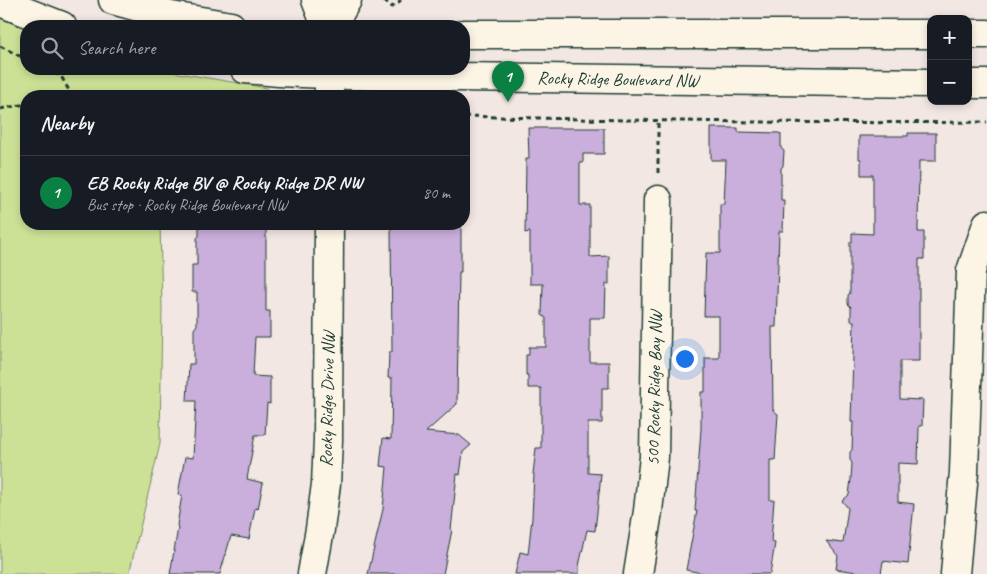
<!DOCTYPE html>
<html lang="en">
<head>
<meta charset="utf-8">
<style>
  body { margin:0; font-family:Caveat,sans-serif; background:#242831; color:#f1f3f6 }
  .controls { position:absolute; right:15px; top:15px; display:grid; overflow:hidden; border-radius:10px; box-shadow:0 2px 8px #0003 }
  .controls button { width:45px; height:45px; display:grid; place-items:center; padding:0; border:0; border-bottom:1px solid #363941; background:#171b24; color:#f1f3f6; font:25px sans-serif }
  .you { position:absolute; left:684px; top:358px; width:18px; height:18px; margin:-12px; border:4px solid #fff; border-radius:50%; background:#1a73e8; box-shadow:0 0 0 8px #1a73e833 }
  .badge { display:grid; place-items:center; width:32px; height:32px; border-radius:50%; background:#0b8043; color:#fff; font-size:16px; font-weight:700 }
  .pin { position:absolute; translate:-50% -41px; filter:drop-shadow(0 1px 2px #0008) }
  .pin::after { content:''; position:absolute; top:26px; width:18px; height:15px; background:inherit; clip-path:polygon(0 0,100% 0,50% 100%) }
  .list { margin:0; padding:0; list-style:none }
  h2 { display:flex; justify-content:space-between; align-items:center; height:65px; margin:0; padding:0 20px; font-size:21px }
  h2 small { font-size:16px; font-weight:400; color:#9ea1a6 }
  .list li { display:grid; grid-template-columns:32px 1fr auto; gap:15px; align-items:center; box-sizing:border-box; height:75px; padding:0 20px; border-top:1px solid #363941 }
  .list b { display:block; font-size:19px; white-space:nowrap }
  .list p { margin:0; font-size:16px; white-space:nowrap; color:#9ea1a6 }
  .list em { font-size:16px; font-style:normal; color:#9ea1a6 }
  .icon { flex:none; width:28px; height:28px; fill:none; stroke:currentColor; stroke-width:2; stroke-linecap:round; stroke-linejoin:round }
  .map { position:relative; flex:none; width:987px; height:574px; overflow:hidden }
  .search { position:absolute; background:#171b24; box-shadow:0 2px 8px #0003; left:20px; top:20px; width:450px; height:55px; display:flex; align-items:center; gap:12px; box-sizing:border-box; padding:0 18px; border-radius:20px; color:#9ea1a6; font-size:19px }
  .panel { position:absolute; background:#171b24; box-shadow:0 2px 8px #0003; left:20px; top:90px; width:450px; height:140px; border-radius:20px }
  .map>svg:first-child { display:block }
  .green { fill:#cde196; stroke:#768f65 }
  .building { fill:#caaedb; stroke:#1f3d34 }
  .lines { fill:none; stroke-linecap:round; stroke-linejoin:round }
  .street-casing { stroke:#1f3d34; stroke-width:31 }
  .secondary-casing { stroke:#1f3d34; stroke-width:31 }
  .path { stroke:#1f3d34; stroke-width:3; stroke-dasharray:5 4; stroke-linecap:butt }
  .street { stroke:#fcf5e5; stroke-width:28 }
  .secondary { stroke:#fcf5e5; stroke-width:28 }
  .labels { text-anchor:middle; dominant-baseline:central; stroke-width:4; stroke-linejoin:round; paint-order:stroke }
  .street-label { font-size:18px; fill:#1f3d34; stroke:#fcf5e5 }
</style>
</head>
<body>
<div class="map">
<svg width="987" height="574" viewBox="0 0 987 574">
  <rect width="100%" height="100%" fill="#f2e7e3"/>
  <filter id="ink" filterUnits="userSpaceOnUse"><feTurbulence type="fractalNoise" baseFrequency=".02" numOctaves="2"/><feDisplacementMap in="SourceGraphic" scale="10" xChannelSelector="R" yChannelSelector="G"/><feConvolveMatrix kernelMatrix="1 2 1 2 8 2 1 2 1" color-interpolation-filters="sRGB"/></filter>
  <g filter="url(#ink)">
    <polygon class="green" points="0,18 26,29 26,69 155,69 267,88 274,96 26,96 26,224 160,224 162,308 160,444 129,574 0,574"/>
    <g class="building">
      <polygon points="528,128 604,128 604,154 583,154 583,163 580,163 580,205 590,205 590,257 609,256 609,284 606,284 605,318 590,318 590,362 609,362 609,388 602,388 602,423 588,423 588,473 601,474 595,531 587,530 579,566 579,574 515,574 520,552 528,554 532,518 534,474 533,474 536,448 541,448 541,388 528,388 528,375 526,375 526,355 529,355 529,347 546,347 546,318 542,315 543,284 530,284 530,232 525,233 526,159 529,159"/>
      <polygon points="711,128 738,128 738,132 779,133 781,134 781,148 784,151 783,166 781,168 781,200 784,200 783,231 779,231 776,327 772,327 773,410 778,414 775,460 770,460 770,500 774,500 771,542 775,543 770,574 708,574 686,570 697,511 695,511 701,429 701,392 705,392 705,358 719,358 719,316 704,316 706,253 720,253 720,204 724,204 726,160 711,160"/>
      <polygon points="908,133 936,133 936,161 919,161 918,232 924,232 924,259 919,259 919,361 900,361 900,399 923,400 922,426 919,426 918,464 898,463 898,502 914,504 908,564 883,561 881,574 871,574 836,569 838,556 826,541 843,543 848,508 842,501 849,495 851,479 852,463 850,460 850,452 852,450 853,422 851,422 854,321 851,321 851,307 848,304 848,295 850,293 850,242 852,242 852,233 873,234 873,175 861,175 861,159 859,159 859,136 908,136"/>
      <polygon points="199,224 266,224 266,311 270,311 270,337 255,337 253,376 270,377 270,404 267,403 265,435 255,435 247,479 263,483 258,509 255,508 249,539 231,536 220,574 170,574 178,528 177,525 182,495 178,494 185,457 193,458 196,401 187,401 189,364 194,364 194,329 197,325 197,292 192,292 192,265 197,265 197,238 199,236"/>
      <polygon points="391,224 461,224 461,272 459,272 457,404 426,432 459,435 471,445 463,452 460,475 457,474 451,530 452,530 443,574 368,574 383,509 387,467 380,466 383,438 391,439 392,378 388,378 389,352 392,352"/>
    </g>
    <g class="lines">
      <defs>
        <g id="street">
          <polyline points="316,0 326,26"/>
          <polyline points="332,26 347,0"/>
          <polyline points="329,96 329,69"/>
          <polyline points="312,574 320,529 326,484 328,440 329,224"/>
          <polyline points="638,574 648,511 654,457 658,200"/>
          <polyline points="955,574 964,472 971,271 987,224"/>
        </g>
        <g id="secondary">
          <polyline points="113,0 171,16 231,26"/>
          <polyline points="0,2 62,26"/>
          <polyline points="464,34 931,34"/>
          <polyline points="968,34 987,34"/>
          <polyline points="245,69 279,72 373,76 931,83"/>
          <polyline points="968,84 987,84"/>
        </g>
      </defs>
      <use href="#street" class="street-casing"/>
      <use href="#secondary" class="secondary-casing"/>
      <g class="path">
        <polyline points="384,0 392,7 401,0"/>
        <polyline points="0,46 26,59"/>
        <polyline points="46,69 61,76 72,96"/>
        <polyline points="94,96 162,93 178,96"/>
        <polyline points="0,109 26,104"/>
        <path d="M464,116c174,5 348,8 523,6"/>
        <polyline points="658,173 658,122"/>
      </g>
      <use href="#street" class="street"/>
      <use href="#secondary" class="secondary"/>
    </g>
  </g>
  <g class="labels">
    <g class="street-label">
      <text transform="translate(618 79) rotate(1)">Rocky Ridge Boulevard NW</text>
      <text transform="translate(654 388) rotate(-89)">500 Rocky Ridge Bay NW</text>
      <text transform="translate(327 399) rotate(-89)">Rocky Ridge Drive NW</text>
    </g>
  </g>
</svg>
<div class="controls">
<button>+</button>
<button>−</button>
</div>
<div class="you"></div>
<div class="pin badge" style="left:508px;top:102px">1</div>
<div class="search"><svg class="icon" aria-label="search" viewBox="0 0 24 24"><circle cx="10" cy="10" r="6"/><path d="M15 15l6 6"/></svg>Search here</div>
<section class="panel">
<h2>Nearby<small></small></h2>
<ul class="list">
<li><span class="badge">1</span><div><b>EB Rocky Ridge BV @ Rocky Ridge DR NW</b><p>Bus stop · Rocky Ridge Boulevard NW</p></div><em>80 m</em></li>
</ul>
</section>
</div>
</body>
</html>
